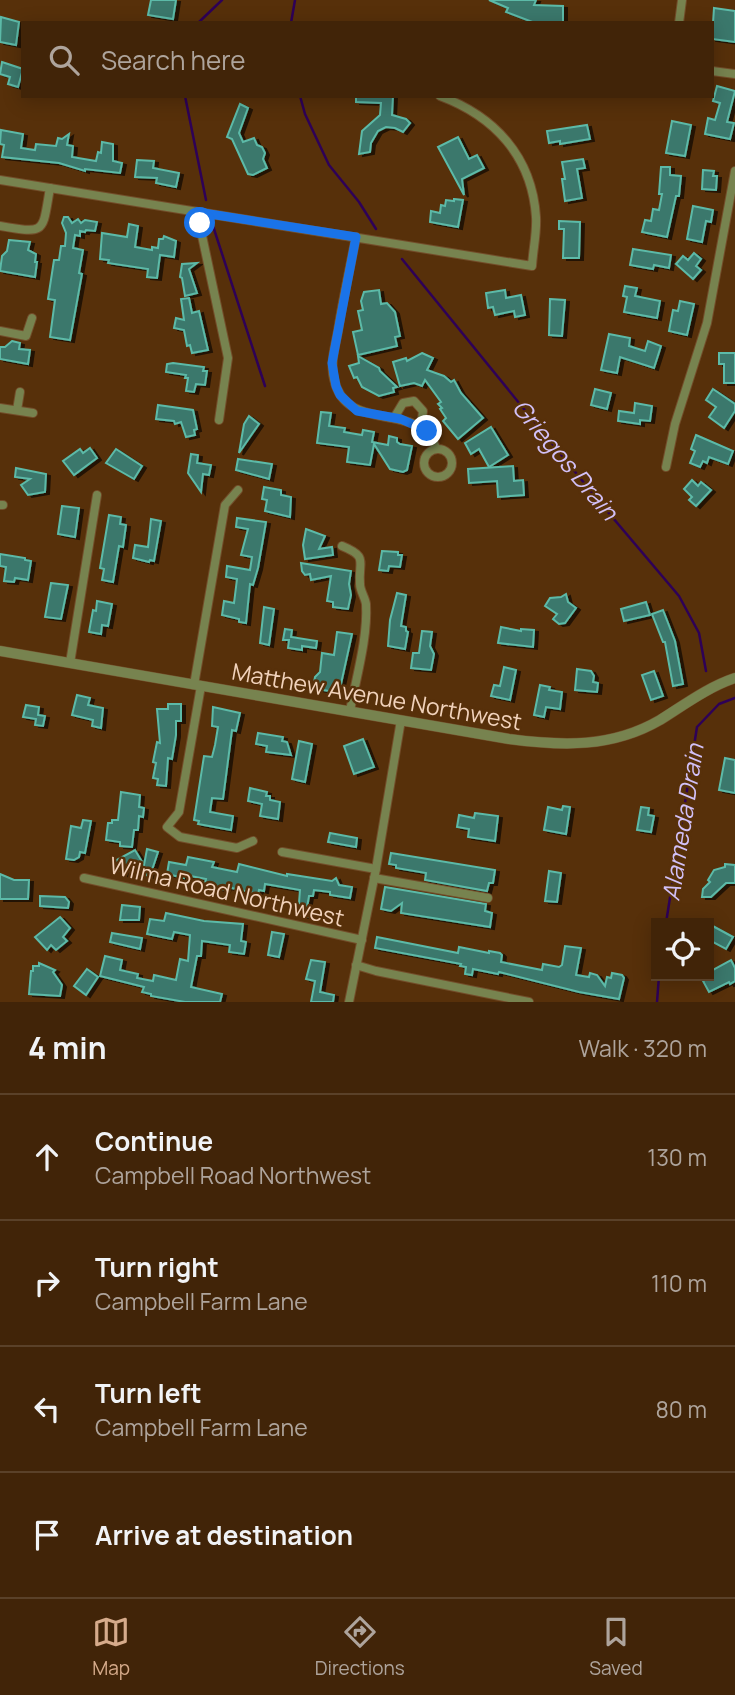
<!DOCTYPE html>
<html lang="en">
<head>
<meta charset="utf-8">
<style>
  body { margin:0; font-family:Manrope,sans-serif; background:#482c12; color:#f1f3f6 }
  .controls { position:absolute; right:21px; bottom:21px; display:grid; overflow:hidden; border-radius:0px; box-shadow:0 4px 18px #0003 }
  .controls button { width:63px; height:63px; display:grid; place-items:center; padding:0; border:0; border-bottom:2px solid #5a4129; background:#412408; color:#f1f3f6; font:35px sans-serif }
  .stop { position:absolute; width:21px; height:21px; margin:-16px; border:5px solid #1a73e8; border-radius:50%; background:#fff }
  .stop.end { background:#1a73e8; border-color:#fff; box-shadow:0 2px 7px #0008 }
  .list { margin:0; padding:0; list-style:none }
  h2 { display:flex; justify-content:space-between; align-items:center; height:91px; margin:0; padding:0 28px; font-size:30px }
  h2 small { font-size:23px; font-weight:400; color:#aea49c }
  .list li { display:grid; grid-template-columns:46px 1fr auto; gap:21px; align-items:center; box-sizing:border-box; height:126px; padding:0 28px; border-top:2px solid #5a4129 }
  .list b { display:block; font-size:26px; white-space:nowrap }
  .list p { margin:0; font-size:23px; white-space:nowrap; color:#aea49c }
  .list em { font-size:23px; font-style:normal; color:#aea49c }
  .icon { flex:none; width:38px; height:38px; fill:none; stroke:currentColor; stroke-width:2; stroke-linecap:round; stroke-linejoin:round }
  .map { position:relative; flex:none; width:735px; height:1002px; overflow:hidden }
  .search { position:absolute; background:#412408; box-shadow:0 4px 18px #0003; left:21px; right:21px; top:21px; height:77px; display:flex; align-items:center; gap:18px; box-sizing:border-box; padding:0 24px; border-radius:0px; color:#aea49c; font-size:26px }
  .sheet { height:595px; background:#412408 }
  nav { display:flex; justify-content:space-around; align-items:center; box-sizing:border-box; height:98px; border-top:2px solid #5a4129; background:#412408; font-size:19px; color:#aea49c }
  nav a { display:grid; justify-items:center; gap:4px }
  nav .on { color:#d6ab8b }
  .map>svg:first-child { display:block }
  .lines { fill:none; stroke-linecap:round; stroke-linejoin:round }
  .stream { stroke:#2e0157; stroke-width:2.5 }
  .building { fill:#3b786c; stroke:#5cbaa8; stroke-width:2; filter:url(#shadow) }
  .minor-casing { stroke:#734d2a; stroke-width:10 }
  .tertiary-casing { stroke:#734d2a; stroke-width:11 }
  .minor { stroke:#77834f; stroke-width:8 }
  .tertiary { stroke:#77834f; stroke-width:10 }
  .route { stroke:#1a73e8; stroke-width:9 }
  .labels { text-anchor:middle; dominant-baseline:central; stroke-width:5; stroke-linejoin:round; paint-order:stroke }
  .street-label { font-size:23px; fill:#f1d2bb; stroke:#57300a }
  .water-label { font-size:24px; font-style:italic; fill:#d2c0f7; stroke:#57300a }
</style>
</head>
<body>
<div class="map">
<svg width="735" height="1002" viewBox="0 0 735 1002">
  <defs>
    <filter id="shadow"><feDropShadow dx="4" dy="2" stdDeviation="0" flood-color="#0009"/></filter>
  </defs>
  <rect width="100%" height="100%" fill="#57300a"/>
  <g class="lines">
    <g class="stream">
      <polyline points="198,23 222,0"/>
      <polyline points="291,23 295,0"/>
      <polyline points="185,96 206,200"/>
      <polyline points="300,96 305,114 329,165 359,202 376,229"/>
      <polyline points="213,226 265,386"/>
      <polyline points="402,259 602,505 679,596 699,633 706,671"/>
      <polyline points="666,923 697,727 719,704 735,698"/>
      <polyline points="657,1002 659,976"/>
    </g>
  </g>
  <g class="building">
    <polygon points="151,0 176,0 173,19 148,15"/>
    <polygon points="489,0 536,0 534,5 563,6 563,23 535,23 506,12 508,8"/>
    <polygon points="714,8 735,11 735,42 712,39"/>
    <polygon points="1,17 19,22 16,45 0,42"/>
    <polygon points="2,62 23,69 18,87 8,84 10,77 0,74"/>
    <polygon points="717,86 735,91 727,122 734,123 730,139 705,134 708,118 715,120 720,103 713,101"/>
    <polygon points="356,96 393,96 392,115 406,119 410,123 403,132 395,128 386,127 378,131 371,143 370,152 359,154 362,131 380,115 381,103 356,102"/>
    <polygon points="240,104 248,108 239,133 243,142 254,138 257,145 262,147 265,153 263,159 267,168 253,175 248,174 232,139 227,137"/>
    <polygon points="672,121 691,125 685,156 666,153"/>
    <polygon points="587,125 590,139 560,144 560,141 549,143 547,131"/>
    <polygon points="1,130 23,134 21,148 35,150 36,144 56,146 58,138 62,139 69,134 67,145 73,146 72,157 96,161 98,152 101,153 102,142 113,144 113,161 122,163 120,173 85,169 85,171 59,163 2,157 4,145 0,144"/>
    <polygon points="458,137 469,159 477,155 484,168 462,179 464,195 438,147"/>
    <polygon points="583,159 585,168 577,169 582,198 565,201 562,179 565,179 562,162"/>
    <polygon points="137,160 154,161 153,168 179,173 176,187 156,183 157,178 135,177"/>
    <polygon points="661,167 670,167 670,175 681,176 679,196 676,196 667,237 642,232 645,220 651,221 653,209 659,210 662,194 659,194"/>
    <polygon points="703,170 714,171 713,176 717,176 716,190 702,189"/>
    <polygon points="454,199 463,200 458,227 430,222 431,211 440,213 441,205 445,206 446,200 454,201"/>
    <polygon points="693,206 713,210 711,222 706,221 702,242 687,239"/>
    <polygon points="64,217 68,217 72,223 78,219 81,223 85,220 97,222 95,231 86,230 85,232 80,231 80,236 75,235 73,248 83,250 79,273 82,274 70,340 50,337 55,300 48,299 54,260 59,260 61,246 65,246 66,233 62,223"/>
    <polygon points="559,221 580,222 579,258 563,258 564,229 559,229"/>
    <polygon points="129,224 138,226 135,247 152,250 152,247 158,248 159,239 163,239 164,236 176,241 174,257 160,255 157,278 147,277 148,269 108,263 109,260 100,259 102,233 127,237"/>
    <polygon points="9,240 30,242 28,250 36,254 35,262 37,262 35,277 0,271 2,256 7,251"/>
    <polygon points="633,249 671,255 669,268 654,265 653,269 630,265"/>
    <polygon points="694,253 701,259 696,266 701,270 693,279 676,264 683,256 688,260"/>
    <polygon points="197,263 189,269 197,293 185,296 182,278 180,277 182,264"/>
    <polygon points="625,286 637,288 635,296 660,301 657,318 624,312 627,297 623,296"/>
    <polygon points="379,290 381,304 387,303 395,312 400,336 395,337 397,346 358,355 353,332 362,330 358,311 363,310 361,301 364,292"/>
    <polygon points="505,290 506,298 521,295 525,315 515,317 514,311 495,315 493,307 488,308 486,293"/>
    <polygon points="189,298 192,313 199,311 208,350 192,353 190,345 187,346 184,330 174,328 176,318 184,320 181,299"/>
    <polygon points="550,299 565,300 562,336 549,335"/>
    <polygon points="680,301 694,304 687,335 669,331 673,310 678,311"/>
    <polygon points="609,334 630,338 629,346 645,351 648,341 661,346 654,368 620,357 617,373 601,370"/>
    <polygon points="12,341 20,343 19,349 30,350 28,364 0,359 0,347 5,347"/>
    <polygon points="422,353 433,358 427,370 444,376 451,382 454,380 461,393 483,418 458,439 443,421 446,418 440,409 442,408 438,404 441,402 425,380 422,386 414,383 400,386 393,362 406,358 407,361"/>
    <polygon points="719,353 735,353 735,383 724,383 724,364 719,364"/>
    <polygon points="358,356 379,368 380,371 397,387 393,388 394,392 379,396 362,387 357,377 354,378 349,366 359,363"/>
    <polygon points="173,363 204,367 203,371 207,371 205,385 196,384 194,392 186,391 188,378 185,378 186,375 166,372 167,364"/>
    <polygon points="595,389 611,393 607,409 591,405"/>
    <polygon points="713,389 735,404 735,411 724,428 709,417 716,407 706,400"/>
    <polygon points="635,403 652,406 650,421 640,420 640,424 618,421 619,411 634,413"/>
    <polygon points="158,405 193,410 197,429 194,430 195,435 186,437 181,422 175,424 174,421 156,419"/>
    <polygon points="321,412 331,413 329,426 345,428 344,432 362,435 363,430 374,432 372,442 388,445 389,436 397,438 397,442 400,444 412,446 407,470 403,472 390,469 374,444 370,465 347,462 349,447 317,443"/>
    <polygon points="249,416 259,424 239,453 244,424"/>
    <polygon points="491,427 508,455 489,467 479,449 471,454 465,443"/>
    <polygon points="696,435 733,451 728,464 709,457 707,463 703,461 700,467 690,463 695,451 691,449"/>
    <polygon points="90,448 97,458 74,475 63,461 80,449 83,453"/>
    <polygon points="116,449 142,466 134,479 106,463"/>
    <polygon points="191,454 198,455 197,463 211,465 209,475 203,474 201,492 188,473"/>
    <polygon points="238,459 272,464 269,479 236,470"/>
    <polygon points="513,466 514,481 523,480 524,495 498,497 497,481 469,483 468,469"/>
    <polygon points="16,468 46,474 45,492 28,495 21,485 30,479 15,477"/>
    <polygon points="692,480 698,486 701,482 711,490 696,506 689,500 692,497 684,489"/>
    <polygon points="264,487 281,490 281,495 291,497 290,517 265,511 267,500 262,499"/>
    <polygon points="62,506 79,508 75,537 58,534"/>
    <polygon points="109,515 121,517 120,524 126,525 123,547 119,546 113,582 102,580 104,569 100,568"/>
    <polygon points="237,518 266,522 258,568 253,585 250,584 246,623 239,622 239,619 222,615 224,601 234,603 237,579 226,577 227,566 250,570 252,557 241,555 248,529 236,527"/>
    <polygon points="151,519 161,521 154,561 150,560 149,562 133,558 135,545 148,547"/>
    <polygon points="306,529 325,536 319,549 332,547 333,555 305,559 303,545"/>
    <polygon points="382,551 398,552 398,555 402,555 400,567 389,566 388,571 379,570"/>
    <polygon points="0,554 25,558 25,560 31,561 28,580 15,578 14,582 4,581 6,567 0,566"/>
    <polygon points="301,563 351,571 349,584 351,595 348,609 333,607 333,602 327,601 331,576 311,580 310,574 305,575 302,571"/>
    <polygon points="51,583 68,585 61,619 45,617"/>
    <polygon points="397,593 406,595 401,626 406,627 406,631 408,632 405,649 388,646 390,620"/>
    <polygon points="566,594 568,602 576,608 565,623 559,624 553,619 557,614 545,606 550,598 561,597"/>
    <polygon points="97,601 112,604 108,626 102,625 101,634 89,632 93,610 96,611"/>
    <polygon points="646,602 650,615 624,621 621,609"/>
    <polygon points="264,607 274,609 269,645 260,643"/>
    <polygon points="663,610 675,641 683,684 673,686 665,642 663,642 652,614"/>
    <polygon points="501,627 521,631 521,629 534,630 533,647 498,643"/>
    <polygon points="285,629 292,630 291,637 317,641 316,648 302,646 302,650 288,648 289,640 283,640"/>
    <polygon points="422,631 432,632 430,646 434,654 431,670 411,668 413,653 419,653"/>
    <polygon points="337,632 352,634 339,693 313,688 315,677 320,672 322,653 334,655"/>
    <polygon points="504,667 516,670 510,700 491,696 494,685 500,686"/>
    <polygon points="577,669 591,671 594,676 593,682 598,683 597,692 575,690"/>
    <polygon points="654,671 663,696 651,700 642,675"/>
    <polygon points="540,685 550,687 549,690 562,692 560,709 546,707 544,717 534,715"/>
    <polygon points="77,695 90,698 88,705 103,708 101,728 92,726 93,720 72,715"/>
    <polygon points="168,704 181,704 181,721 176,721 176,735 172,759 168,758 166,786 157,785 158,779 153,778 156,763 153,762 157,742 160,743 157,709 168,709"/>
    <polygon points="26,705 39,707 38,715 45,716 43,726 35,725 36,719 23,717"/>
    <polygon points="213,707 240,713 236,731 232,730 223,799 212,798 210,812 233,816 231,830 198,824 199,821 194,820 204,756 212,757 215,745 218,727 212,726"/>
    <polygon points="258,733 283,737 282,741 287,742 291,755 266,752 267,746 256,744"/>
    <polygon points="363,739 374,767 354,774 344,746"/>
    <polygon points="299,741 312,744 305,782 292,779"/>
    <polygon points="725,758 735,760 735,793 719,790"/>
    <polygon points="250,788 267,792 266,796 270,796 270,800 280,802 278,819 260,816 262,804 248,801"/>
    <polygon points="121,792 140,795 139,807 144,808 143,817 139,816 138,830 134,830 132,847 120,846 120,842 106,840 108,823 112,823 112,820 118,820"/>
    <polygon points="563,806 570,807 566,834 544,830 548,807 562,810"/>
    <polygon points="641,807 649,808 648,815 654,816 651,832 637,830"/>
    <polygon points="475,813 498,816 495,841 468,837 469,829 457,827 459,815 474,818"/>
    <polygon points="83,820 91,821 85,853 80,852 79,857 74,860 66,859 71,826 81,828"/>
    <polygon points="330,833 357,838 356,847 328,842"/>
    <polygon points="147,849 158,852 150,876 145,875 143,870 135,867 124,874 121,869 118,871 113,862 135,850 144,865"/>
    <polygon points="391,853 495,870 493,883 489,883 487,891 425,880 426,873 396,868 396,865 389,864"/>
    <polygon points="188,857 214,862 212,867 237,872 239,864 287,876 287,874 332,881 336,878 339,885 352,887 350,898 330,895 330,892 314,890 313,896 309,896 307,908 313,909 311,917 300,915 301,907 307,908 299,903 300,890 265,884 264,891 259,890 258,894 227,887 226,890 209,886 209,884 205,883 206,879 185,875 184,878 167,874 169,862 186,865"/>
    <polygon points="725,864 735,865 735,883 726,883 711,897 702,897 703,889 710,882 708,880 714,870 725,867"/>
    <polygon points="549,871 561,873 557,902 545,901"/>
    <polygon points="0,874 14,880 29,880 28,899 0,899"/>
    <polygon points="385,887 486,904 485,911 492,913 490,927 401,913 402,903 391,911 381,909"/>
    <polygon points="40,896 65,897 69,902 68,908 40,906"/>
    <polygon points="122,905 140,907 139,920 120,920"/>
    <polygon points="166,913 204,921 243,924 241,941 246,942 244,954 229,952 230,945 202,941 201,956 197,956 191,987 222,994 220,1002 185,1002 151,996 151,994 142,992 144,987 100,976 105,956 122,960 120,970 138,974 137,978 153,981 154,975 176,980 180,959 188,961 190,935 174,932 172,939 147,934 150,919 164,921"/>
    <polygon points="60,917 70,928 63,937 67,941 56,950 51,945 47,950 35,937"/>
    <polygon points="709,924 733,937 726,949 709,940"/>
    <polygon points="272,932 284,934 279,957 268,955"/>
    <polygon points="112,933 142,938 140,949 110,942"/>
    <polygon points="377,937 458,953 459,947 489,953 489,951 500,953 502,955 501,962 542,970 543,964 559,967 562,965 565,946 581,948 576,975 589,977 590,973 597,975 605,986 607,977 611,978 612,973 622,975 624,978 619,999 579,992 499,972 498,974 473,969 472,975 465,974 466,967 460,966 461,964 375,948"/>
    <polygon points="311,960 325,962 320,992 334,995 333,1002 311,1002 315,981 306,979"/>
    <polygon points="731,960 735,968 735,981 730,984 729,982 709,992 703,981 709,978 709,972"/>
    <polygon points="39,963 55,970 53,972 62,985 60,996 29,994 31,971 33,971 33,966 39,966"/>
    <polygon points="87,969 98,977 86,995 74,986"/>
  </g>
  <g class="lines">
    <defs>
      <g id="minor">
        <polyline points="679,23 682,0"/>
        <polyline points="712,71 735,74"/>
        <path d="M0,180l532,86c1,-17 5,-33 4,-49 -4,-61 -42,-101 -96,-121"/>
        <polyline points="197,212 228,358 219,420"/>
        <path d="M0,226c47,8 42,7 50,-38"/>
        <path d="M356,237c-6,31 -13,62 -18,94 -3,16 -8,32 -4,48 12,57 87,20 102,69"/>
        <polyline points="0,331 26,336 32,318"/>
        <polyline points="0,408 33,413"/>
        <polyline points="17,410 20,392"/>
        <polyline points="394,418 403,403 414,401 423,411 421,428"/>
        <circle cx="438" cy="463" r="14"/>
        <polyline points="666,467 675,424 707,323 735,171"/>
        <polyline points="0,505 3,505"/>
        <path d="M342,546c27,11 16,15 18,38 0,7 5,13 6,20 2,34 -10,74 -16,107"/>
        <polyline points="70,663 97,495"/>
        <polyline points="194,685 225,505 238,490"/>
        <polyline points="201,686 179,812 167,827 180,837 237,848 253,841"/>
        <polyline points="282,852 376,869"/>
        <polyline points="84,878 362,940"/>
        <polyline points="374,878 488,898"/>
        <polyline points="356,965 376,971 529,1002"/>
        <polyline points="349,1002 376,869 401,720"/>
      </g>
      <path id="tertiary" d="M0,651l509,88c53,7 103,9 151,-19 24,-15 48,-33 75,-42"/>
    </defs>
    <use href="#minor" class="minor-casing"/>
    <use href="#tertiary" class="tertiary-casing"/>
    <use href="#minor" class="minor"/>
    <use href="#tertiary" class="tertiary"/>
  </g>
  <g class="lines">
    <polyline class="route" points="200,223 197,212 356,237 332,363 336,386 340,395 357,411 401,419 427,431"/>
  </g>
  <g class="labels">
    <g class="street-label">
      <text transform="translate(377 696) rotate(10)">Matthew Avenue Northwest</text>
      <text transform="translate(227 891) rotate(13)">Wilma Road Northwest</text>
    </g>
    <g class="water-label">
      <text transform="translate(566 459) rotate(50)">Griegos Drain</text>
      <text transform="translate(682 822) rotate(-81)">Alameda Drain</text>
    </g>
  </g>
</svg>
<div class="controls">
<button><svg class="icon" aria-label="locate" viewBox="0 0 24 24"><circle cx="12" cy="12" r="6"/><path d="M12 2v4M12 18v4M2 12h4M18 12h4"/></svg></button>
</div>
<div class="stop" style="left:200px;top:223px"></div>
<div class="stop end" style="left:427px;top:431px"></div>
<div class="search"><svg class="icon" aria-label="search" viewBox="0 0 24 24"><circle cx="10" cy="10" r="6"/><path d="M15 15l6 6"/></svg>Search here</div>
</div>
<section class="sheet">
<h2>4 min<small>Walk · 320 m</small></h2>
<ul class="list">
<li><svg class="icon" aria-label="ahead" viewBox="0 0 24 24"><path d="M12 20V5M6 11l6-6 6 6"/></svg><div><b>Continue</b><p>Campbell Road Northwest</p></div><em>130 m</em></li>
<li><svg class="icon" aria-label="right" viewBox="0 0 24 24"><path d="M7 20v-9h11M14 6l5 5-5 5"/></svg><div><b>Turn right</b><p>Campbell Farm Lane</p></div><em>110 m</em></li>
<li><svg class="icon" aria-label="left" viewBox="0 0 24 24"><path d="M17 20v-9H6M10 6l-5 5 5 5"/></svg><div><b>Turn left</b><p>Campbell Farm Lane</p></div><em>80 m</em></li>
<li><svg class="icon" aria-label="arrive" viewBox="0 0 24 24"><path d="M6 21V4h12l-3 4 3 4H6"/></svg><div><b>Arrive at destination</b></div></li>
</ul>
</section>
<nav>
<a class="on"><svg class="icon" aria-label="map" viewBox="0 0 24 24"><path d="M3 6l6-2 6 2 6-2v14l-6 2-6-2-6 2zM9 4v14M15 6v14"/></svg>Map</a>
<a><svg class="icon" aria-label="directions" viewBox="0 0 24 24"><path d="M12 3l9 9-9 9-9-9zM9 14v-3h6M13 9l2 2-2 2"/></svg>Directions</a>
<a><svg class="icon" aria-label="saved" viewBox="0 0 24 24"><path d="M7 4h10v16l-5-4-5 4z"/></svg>Saved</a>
</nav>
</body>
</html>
